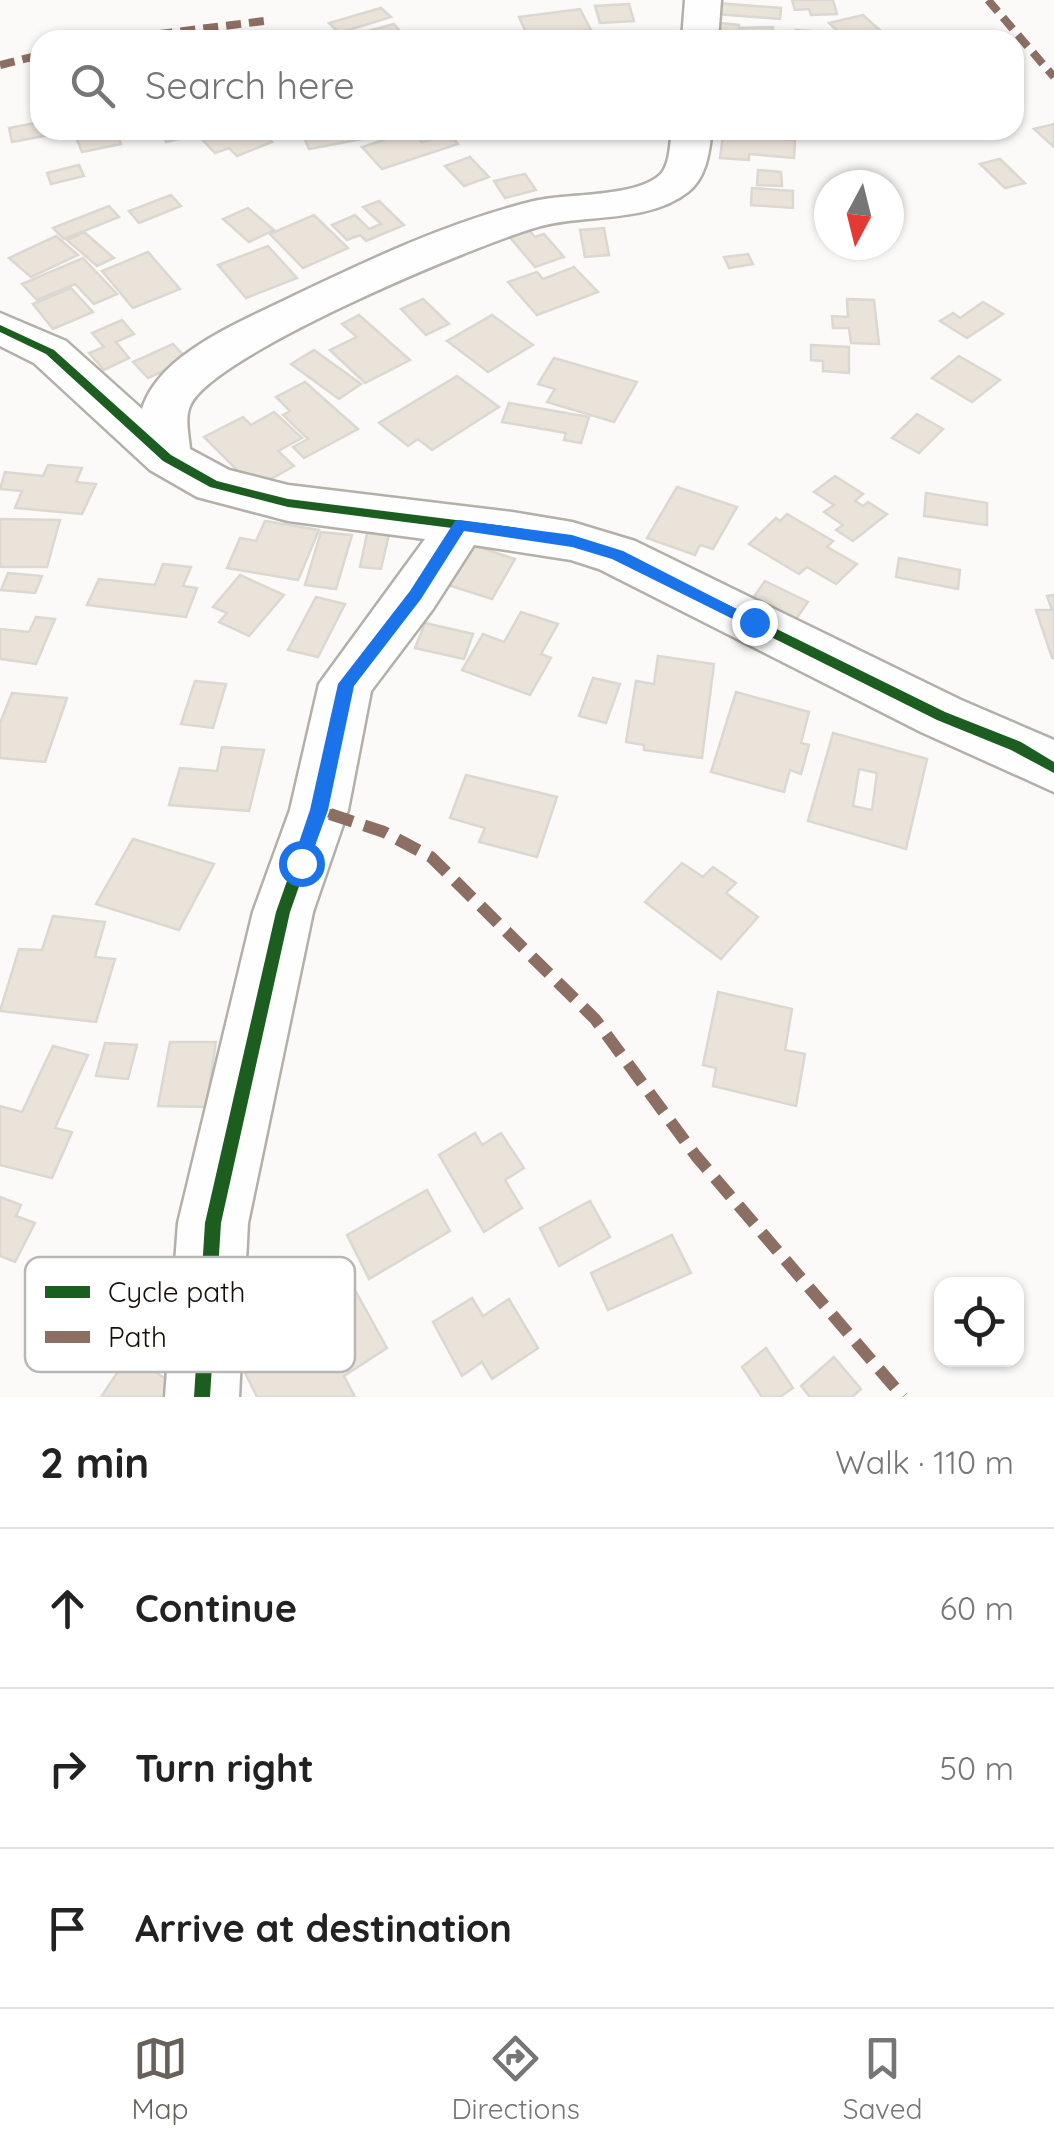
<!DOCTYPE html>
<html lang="en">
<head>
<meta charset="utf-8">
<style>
  body { margin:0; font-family:Quicksand,sans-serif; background:#f6f6f6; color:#222 }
  .controls { position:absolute; right:30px; bottom:30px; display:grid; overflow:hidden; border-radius:20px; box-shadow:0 2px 8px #0004 }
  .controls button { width:90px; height:90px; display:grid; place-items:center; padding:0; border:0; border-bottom:2px solid #e0e0e0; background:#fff; color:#222; font:50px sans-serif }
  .compass { position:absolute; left:814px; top:170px; width:90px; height:90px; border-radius:50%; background:#fff; box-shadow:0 2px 8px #0004; rotate:187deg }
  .stop { position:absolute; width:30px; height:30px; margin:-22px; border:8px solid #1a73e8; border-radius:50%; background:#fff }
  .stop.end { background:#1a73e8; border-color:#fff; box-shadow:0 2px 10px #0008 }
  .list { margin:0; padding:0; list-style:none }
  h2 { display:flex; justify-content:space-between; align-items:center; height:130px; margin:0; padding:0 40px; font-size:42px }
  h2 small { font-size:32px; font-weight:400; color:#767676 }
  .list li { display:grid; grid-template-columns:65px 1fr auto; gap:30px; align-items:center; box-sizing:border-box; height:160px; padding:0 40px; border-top:2px solid #e0e0e0 }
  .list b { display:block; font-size:38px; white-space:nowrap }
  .list em { font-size:32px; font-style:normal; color:#767676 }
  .icon { flex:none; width:55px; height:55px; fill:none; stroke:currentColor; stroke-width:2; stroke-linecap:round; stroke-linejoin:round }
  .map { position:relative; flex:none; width:1054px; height:1397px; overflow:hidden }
  .search { position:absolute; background:#fff; box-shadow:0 2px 8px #0004; left:30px; right:30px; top:30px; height:110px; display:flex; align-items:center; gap:25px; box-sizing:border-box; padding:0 35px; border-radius:30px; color:#767676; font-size:38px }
  .sheet { height:610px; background:#fff }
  nav { display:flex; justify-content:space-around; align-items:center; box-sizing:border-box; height:140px; border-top:2px solid #e0e0e0; background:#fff; font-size:28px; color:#767676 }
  nav a { display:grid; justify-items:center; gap:5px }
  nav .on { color:#66625b }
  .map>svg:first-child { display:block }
  .building { fill:#eae3da; stroke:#dbd7d1; stroke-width:2.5; fill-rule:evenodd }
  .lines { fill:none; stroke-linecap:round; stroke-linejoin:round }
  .minor-casing { stroke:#b3afa9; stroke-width:5 }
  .minor { fill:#fffefe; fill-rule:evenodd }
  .quiet-far2 { stroke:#8d6e63; stroke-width:8; stroke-dasharray:15 8; stroke-linecap:butt }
  .quiet-far1 { stroke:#8d6e63; stroke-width:9; stroke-dasharray:19 9; stroke-linecap:butt }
  .quiet { stroke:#8d6e63; stroke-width:12; stroke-dasharray:24 12; stroke-linecap:butt }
  .cycleway-casing { stroke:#fff; stroke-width:7 }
  .cycleway { fill:#1b5e20; fill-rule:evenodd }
  .route { fill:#1a73e8 }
  .key { fill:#fff; stroke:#b9b7b5; stroke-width:2.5 }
  .key-label { font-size:28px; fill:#151007 }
</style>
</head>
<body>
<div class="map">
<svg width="1054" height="1397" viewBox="0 0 1054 1397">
  <rect width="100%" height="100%" fill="#fcfaf8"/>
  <g class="building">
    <polygon points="792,0 833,0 837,14 811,15 809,9 795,10"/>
    <polygon points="718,3 781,8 780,19 717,14"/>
    <polygon points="629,4 634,21 600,23 595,6"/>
    <polygon points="381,8 391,17 339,33 329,23"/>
    <polygon points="580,9 591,30 529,39 519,17"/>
    <polygon points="863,15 883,33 874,35 880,40 847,40 829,23"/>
    <polygon points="720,23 739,25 739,28 773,27 773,40 719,39"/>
    <polygon points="394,24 407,40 339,39"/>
    <polygon points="796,30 823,32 824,40 796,40"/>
    <polygon points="40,122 40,130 59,130 60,133 12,142 9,128"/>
    <polygon points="1054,124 1054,147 1034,129"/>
    <polygon points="73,130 115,130 121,144 82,152"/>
    <polygon points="183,130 187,137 166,142 160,131"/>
    <polygon points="205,130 260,130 272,142 237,156 229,148 215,153 196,133"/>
    <polygon points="301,130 364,130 367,138 309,149"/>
    <polygon points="411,131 422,142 449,134 458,144 382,169 362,147"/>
    <polygon points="723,135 795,140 794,158 749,154 749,160 720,158"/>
    <polygon points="470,157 489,177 464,186 445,166"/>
    <polygon points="1000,159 1025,183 1005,188 980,164"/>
    <polygon points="79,165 84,176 51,184 47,173"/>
    <polygon points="758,170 781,172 782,186 757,185"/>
    <polygon points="525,174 536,190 505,198 494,181"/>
    <polygon points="752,188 793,191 793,208 751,205"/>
    <polygon points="171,195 181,206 139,223 129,211"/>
    <polygon points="379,201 404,225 366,241 360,235 347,240 332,225 355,215 369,229 381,224 363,207"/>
    <polygon points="109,206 119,217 64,239 53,228"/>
    <polygon points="248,208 274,230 249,242 223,219"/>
    <polygon points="314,215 348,248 303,268 270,234"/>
    <polygon points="527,228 535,237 544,234 564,257 535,267 507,234"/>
    <polygon points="604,228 609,255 585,257 580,230"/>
    <polygon points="84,232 114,258 97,266 67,240"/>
    <polygon points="56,236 78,255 31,277 9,258"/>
    <polygon points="268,246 297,278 246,298 218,265"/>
    <polygon points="148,252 180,289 133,308 102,271"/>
    <polygon points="748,254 753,264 729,268 724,257"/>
    <polygon points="83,258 117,294 94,304 75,284 37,300 22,284"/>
    <polygon points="574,267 598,292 537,315 508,282 537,272 543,279"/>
    <polygon points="71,288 93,312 53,329 33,304"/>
    <polygon points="423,299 449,324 426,335 401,309"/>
    <polygon points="847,299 874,300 879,344 851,343 849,328 833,328 832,316 848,317"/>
    <polygon points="983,302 1003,314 967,338 940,321 953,313 960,318"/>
    <polygon points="359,315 410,360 365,383 330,350 357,337 342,324"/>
    <polygon points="492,315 533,345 488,372 447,341"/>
    <polygon points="122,320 134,334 116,342 129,358 104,370 89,353 104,347 92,333"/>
    <polygon points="173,344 188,360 148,378 133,362"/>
    <polygon points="811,345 849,347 849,373 823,371 823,361 811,360"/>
    <polygon points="314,350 361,384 339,399 291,364"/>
    <polygon points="959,356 1000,380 972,402 932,378"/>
    <polygon points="554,358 637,382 614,422 547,402 555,389 538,384"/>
    <polygon points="457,376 499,407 432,450 418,439 408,446 379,423"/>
    <polygon points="305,382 358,429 304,458 293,447 308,439 283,415 290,411 276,397"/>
    <polygon points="509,403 589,417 581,443 564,440 566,433 502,422"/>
    <polygon points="274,412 302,438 278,451 294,466 255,488 204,437 243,417 251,425"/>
    <polygon points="917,414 943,429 919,453 892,438"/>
    <polygon points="48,465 82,468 76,482 96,484 82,514 15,508 22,491 0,489 5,472 43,476"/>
    <polygon points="835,476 863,494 855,501 863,506 868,502 887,514 853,541 836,530 843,525 824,512 834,505 814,492"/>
    <polygon points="677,487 737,507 713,549 700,545 695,555 647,538"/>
    <polygon points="926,493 987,503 987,525 924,516"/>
    <polygon points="787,514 833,541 827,547 857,564 836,584 807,567 799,574 749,544 776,518 780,521"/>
    <polygon points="0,519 60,520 47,567 0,567"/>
    <polygon points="265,521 319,530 298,580 227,568 240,538 256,541"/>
    <polygon points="368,529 390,530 381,569 360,567"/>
    <polygon points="321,532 352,535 336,589 305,585"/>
    <polygon points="469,544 515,559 492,599 445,584"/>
    <polygon points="899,558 960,570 958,589 896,577"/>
    <polygon points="163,564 191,567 183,586 197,588 186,617 87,605 99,579 155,585"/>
    <polygon points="8,573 42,576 35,593 1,590"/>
    <polygon points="240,575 284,595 249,636 219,622 227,613 213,607"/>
    <polygon points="765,581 808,602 794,622 751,601"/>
    <polygon points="1054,595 1054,658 1052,658 1036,610 1052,610 1047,596"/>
    <polygon points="316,597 345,604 318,657 288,650"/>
    <polygon points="521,612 558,624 541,654 551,658 530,695 462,670 483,634 504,642"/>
    <polygon points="36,617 55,619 36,664 0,659 0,629 29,632"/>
    <polygon points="425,623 473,634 464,659 415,648"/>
    <polygon points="658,656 714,664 702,758 644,750 644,745 626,742 636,681 654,684"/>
    <polygon points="593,678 620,684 606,723 579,716"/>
    <polygon points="195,681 226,684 213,728 181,724"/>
    <polygon points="736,692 809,712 801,743 809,745 801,774 790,770 784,792 711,772"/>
    <polygon points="12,693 67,698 45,762 0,758 0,723"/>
    <path d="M833,733l94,26 -21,90 -98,-28zM859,769l18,4 -5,37 -19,-4z"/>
    <polygon points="222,747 264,750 249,811 169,805 180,768 217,771"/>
    <polygon points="466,775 557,797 537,857 479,842 485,828 450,818"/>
    <polygon points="133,839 214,864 179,930 96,904"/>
    <polygon points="682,863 703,877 713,867 736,883 726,893 758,917 721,959 645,902"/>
    <polygon points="53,916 105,922 95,957 115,959 96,1022 0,1011 19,949 42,950"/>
    <polygon points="718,992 792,1009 785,1050 805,1054 796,1106 713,1086 716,1068 703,1065"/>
    <polygon points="170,1042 216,1042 206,1107 158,1106"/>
    <polygon points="105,1043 137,1045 128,1079 96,1076"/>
    <polygon points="53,1046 88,1055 55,1128 72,1132 52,1178 0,1165 0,1106 22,1112"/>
    <polygon points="475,1133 482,1145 501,1133 524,1168 505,1180 522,1208 484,1232 439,1155"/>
    <polygon points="427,1190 450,1231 369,1279 347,1235"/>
    <polygon points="0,1197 21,1205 16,1216 35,1223 15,1262 0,1256"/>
    <polygon points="590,1201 610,1237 559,1266 540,1228"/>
    <polygon points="672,1235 691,1273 608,1310 591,1273"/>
    <polygon points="339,1261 387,1348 344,1376 355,1397 257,1397 223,1328 301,1279 304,1283"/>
    <polygon points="472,1298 483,1316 509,1299 538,1348 492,1379 482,1362 462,1376 433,1322"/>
    <polygon points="766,1348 793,1388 780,1397 762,1397 742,1367"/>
    <polygon points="129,1355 194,1397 101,1397"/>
    <polygon points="834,1357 861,1389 852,1397 810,1397 801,1386"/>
  </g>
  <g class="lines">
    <defs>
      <g id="minor">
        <polygon points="685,0 721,0 718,40 682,40"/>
        <path d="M672,130h40c-3,22 -5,47 -24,62 -39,31 -102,22 -147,34 -62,17 -325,127 -350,178 -7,12 -2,32 -1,45l39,21 59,15 224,27 60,10 63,19 326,159 93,40v52l-133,-60 -322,-163 -28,-9 -97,-15 -41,64 -62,82 -23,119 -35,102 -65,311 -9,174h-74l13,-174 75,-311 37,-102 29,-126 106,-145 -137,-18 -91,-24 -47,-27 -116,-107 -34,-17v-33l66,28 76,68c5,-17 17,-32 30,-44 32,-28 75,-47 113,-65 79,-38 163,-78 249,-99 34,-8 102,-3 127,-27 9,-10 9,-31 11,-44z"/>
      </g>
    </defs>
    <use href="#minor" class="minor-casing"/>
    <use href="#minor" class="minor"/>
    <g class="quiet-far2">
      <polyline points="988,0 1054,77"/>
      <polyline points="112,40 264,21"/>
      <polyline points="0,65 40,55"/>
    </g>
    <polyline class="quiet-far1" points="319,810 338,816"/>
    <polyline class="quiet" points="330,814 384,832 431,857 595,1019 696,1156 903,1397"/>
    <defs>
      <polygon id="cycleway" points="0,325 54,350 171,455 217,481 288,499 512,527 572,537 621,552 945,712 1021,742 1054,762 1054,773 1011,750 937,720 613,558 572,545 463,529 419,598 352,686 343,717 326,810 290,912 221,1223 210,1397 194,1397 205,1223 276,912 312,810 331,717 340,684 411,592 452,528 288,507 210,487 163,461 46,354 0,332"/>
    </defs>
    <use href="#cycleway" class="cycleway-casing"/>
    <use href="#cycleway" class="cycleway"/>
  </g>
  <polygon class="route" points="460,520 572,535 623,551 762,622 754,628 749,627 612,559 572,547 464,531 421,599 354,686 328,810 307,868 295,868 292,863 310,810 338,684 410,591 455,521"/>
  <rect x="25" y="1257" width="330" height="115" rx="15" class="key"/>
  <rect x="45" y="1286" width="45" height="12" fill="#1b5e20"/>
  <rect x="45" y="1331" width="45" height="12" fill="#8d6e63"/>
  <g class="key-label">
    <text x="108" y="1302">Cycle path</text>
    <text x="108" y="1347">Path</text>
  </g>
</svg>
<div class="controls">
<button><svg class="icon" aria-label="locate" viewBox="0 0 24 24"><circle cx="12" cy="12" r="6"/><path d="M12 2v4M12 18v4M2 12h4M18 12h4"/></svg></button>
</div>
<svg class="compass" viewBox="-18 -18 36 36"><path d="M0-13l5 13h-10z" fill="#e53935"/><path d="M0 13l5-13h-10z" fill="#767676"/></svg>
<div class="stop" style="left:301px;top:863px"></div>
<div class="stop end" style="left:754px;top:622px"></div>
<div class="search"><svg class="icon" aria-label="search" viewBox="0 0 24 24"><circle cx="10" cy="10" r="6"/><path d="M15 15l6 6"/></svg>Search here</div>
</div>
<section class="sheet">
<h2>2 min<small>Walk · 110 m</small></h2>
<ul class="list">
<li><svg class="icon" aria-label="ahead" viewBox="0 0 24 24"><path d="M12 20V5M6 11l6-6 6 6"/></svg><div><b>Continue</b></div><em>60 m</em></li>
<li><svg class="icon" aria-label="right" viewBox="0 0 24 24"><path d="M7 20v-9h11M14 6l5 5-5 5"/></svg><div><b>Turn right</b></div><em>50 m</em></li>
<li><svg class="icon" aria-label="arrive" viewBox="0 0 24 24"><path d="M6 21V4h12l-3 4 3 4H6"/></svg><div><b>Arrive at destination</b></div></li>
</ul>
</section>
<nav>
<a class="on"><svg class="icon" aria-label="map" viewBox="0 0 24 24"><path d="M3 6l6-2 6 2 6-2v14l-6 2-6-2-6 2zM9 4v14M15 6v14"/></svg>Map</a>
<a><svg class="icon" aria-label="directions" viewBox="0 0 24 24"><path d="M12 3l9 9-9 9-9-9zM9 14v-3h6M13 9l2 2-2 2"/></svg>Directions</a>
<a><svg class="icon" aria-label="saved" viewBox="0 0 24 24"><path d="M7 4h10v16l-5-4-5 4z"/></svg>Saved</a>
</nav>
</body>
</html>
